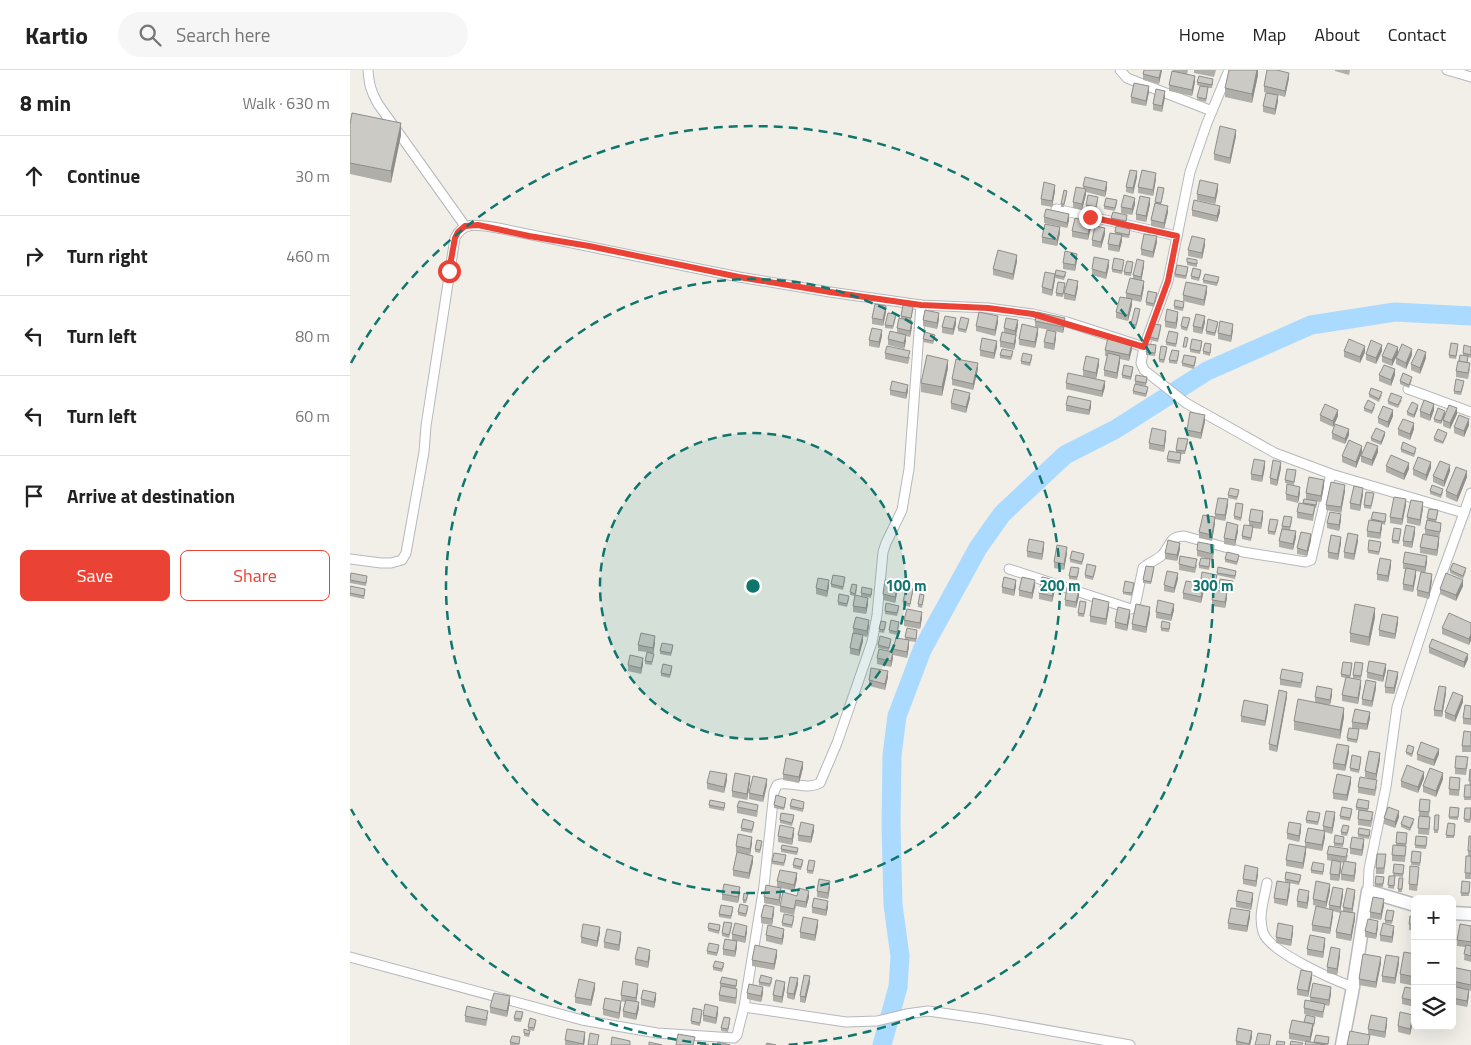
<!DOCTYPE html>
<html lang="en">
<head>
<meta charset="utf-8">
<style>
  body { margin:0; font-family:"Titillium Web",sans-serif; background:#f6f6f6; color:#222 }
  .controls { position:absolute; right:15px; bottom:15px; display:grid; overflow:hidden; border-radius:8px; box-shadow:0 5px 20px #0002 }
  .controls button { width:45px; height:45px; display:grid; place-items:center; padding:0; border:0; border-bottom:1px solid #e0e0e0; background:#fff; color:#222; font:25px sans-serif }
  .stop { position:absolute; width:15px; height:15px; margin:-11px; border:4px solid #ea4335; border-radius:50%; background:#fff }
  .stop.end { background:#ea4335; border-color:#fff; box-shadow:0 1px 5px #0008 }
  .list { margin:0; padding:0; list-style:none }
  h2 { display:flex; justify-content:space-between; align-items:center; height:65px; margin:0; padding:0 20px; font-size:21px }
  h2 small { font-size:16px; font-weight:400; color:#767676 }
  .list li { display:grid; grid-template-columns:32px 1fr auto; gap:15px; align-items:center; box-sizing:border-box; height:80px; padding:0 20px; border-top:1px solid #e0e0e0 }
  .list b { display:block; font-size:19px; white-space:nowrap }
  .list em { font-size:16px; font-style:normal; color:#767676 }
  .actions { display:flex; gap:10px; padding:15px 20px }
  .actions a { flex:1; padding:11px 0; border:1px solid #ea4335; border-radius:8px; text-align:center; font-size:18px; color:#ea4335 }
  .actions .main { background:#ea4335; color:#fff }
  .icon { flex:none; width:28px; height:28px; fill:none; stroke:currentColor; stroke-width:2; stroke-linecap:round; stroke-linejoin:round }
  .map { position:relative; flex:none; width:1121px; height:975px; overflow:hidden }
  header { display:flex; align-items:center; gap:30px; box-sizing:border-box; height:70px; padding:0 25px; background:#fff; border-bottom:1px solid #e0e0e0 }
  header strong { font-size:24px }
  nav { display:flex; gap:28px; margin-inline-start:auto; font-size:18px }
  .search { width:350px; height:45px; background:#f6f6f6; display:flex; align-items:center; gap:12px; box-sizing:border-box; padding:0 18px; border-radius:28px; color:#767676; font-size:19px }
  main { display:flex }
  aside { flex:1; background:#fff }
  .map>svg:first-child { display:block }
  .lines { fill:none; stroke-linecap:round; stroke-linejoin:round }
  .river { stroke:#aadaff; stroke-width:19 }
  .street-casing { stroke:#b5b8bc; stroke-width:11 }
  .secondary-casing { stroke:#b6babf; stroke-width:15 }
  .street { stroke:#fff; stroke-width:9 }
  .secondary { stroke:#fff; stroke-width:12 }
  .wall { fill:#afaea9 }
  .shaded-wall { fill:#8f8d8a }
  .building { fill:#cccac5; stroke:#8f8d8a }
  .route { stroke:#ea4335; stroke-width:6 }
  .ring { fill:none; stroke:#0f766e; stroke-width:2.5; stroke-dasharray:9 6 }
  .centre { fill:#0f766e; stroke:#fff; stroke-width:2.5 }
  .ring-label { font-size:15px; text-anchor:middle; font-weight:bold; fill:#0f766e; stroke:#fff; stroke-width:4; stroke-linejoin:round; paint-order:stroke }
</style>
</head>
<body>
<header>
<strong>Kartio</strong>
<div class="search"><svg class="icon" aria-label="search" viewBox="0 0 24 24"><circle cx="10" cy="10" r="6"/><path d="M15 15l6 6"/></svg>Search here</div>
<nav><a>Home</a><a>Map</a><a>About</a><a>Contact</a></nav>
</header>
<main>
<aside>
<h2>8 min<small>Walk · 630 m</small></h2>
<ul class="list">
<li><svg class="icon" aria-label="ahead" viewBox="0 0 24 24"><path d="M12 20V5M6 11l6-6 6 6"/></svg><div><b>Continue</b></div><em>30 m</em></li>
<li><svg class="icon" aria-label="right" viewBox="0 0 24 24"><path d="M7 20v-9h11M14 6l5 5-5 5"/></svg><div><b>Turn right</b></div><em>460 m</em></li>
<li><svg class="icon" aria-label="left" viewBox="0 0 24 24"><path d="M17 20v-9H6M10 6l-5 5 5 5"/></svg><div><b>Turn left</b></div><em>80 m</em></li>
<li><svg class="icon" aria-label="left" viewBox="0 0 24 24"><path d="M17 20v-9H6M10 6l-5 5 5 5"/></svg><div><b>Turn left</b></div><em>60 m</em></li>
<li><svg class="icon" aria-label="arrive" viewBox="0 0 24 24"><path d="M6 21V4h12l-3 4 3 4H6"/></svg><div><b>Arrive at destination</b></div></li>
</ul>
<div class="actions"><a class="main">Save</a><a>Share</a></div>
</aside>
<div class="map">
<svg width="1121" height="975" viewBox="0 0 1121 975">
  <rect width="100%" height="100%" fill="#f1efe8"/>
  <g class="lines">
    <polyline class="river" points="532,975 548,917 550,886 543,835 541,755 542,685 547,646 572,580 628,478 652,444 715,385 766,359 857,301 961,255 1045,242 1121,246"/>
    <defs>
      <g id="street">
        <path d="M18,0c1,14 3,22 10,34l87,122"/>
        <polyline points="770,0 777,8 862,41"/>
        <polyline points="1097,0 1121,7"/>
        <polyline points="706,139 827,166"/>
        <polyline points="794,277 818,211 840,102 857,53 879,0"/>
        <polyline points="1058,319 1121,342"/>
        <polyline points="1114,443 1121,423"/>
        <path d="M0,489l31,4h10l11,-3 4,-7 18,-101 2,-26 29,-188c9,-19 27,-12 43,-10l241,49 91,15 91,13 67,3 45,6 34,8 77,25 -3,16 3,7 42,33 89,50 56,21 133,39 -32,88 -35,106 -11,80 -17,82 -1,22"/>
        <path d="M659,499l122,40 4,-3 8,-38c6,-6 15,-8 20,-14 9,-10 5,-17 21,-18l59,16 63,10 5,-2 2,-9 18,-77"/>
        <path d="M917,813c-3,17 -9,33 -4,49 6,20 71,48 90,55"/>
        <polyline points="0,887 232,950 307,963 384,968 387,965 394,937 496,952 527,951 556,944 578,941 634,949 780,975"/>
        <path d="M394,937l20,-121 10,-94 3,-7 3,-1c13,-2 27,6 40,-1l17,-40 35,-101 5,-27 6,-63 3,-9 16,-33 7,-41 12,-164"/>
      </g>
      <g id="secondary">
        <polyline points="1102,843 1121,844"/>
        <polyline points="992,975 1003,917 1018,821 1065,835"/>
      </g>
    </defs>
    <use href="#street" class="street-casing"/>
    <use href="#secondary" class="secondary-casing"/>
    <use href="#street" class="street"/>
    <use href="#secondary" class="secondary"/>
  </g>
  <g class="wall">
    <polygon points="812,0 809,14 793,10 793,4"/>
    <polygon points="823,0 838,0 837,4 845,12 842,26 819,21 819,15"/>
    <polygon points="844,0 866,0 864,7 844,3"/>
    <polygon points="908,0 908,5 902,33 875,27 875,18"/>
    <polygon points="985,0 1000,0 999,5 985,1"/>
    <polygon points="939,8 935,27 928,25 928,31 925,45 913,42 913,36 917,23 914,22 914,16"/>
    <polygon points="847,12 863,12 862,18 858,18 856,32 847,30 850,16 847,15"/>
    <polygon points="799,22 796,36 781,33 781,27"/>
    <polygon points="815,27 812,42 803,40 803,34"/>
    <polygon points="0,55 51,65 41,113 0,104"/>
    <polygon points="886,66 880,94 864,90 864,84"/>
    <polygon points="787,107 783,124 776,122 776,117"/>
    <polygon points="806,109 803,126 788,123 788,117"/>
    <polygon points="733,116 757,118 755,127 736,122 732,140 723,138 723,132 733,118"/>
    <polygon points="868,120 865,134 847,130 847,124"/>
    <polygon points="705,121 702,137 691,135 691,129"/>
    <polygon points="814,121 811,134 818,142 814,159 801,156 801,150 805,132"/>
    <polygon points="717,124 714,137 711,137 711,134"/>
    <polygon points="748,130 746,140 736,138 736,135"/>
    <polygon points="767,133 765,141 754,139 754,136"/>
    <polygon points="785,134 782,145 771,143 771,137"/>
    <polygon points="800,134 796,152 786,150 786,144"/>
    <polygon points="842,140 870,142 867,152 842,146"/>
    <polygon points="694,147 719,150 717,158 694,153"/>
    <polygon points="761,148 777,148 776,154 761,151"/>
    <polygon points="741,157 738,170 722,167 722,161"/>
    <polygon points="765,162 780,162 779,168 772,167 772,171 769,182 758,180 758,174 765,164"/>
    <polygon points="710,163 707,176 692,173 692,167"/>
    <polygon points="755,164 751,178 742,176 742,170"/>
    <polygon points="807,172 803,188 791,185 791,179"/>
    <polygon points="855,175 852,189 838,186 838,180"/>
    <polygon points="727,190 725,201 713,199 713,193"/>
    <polygon points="667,191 663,210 643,205 643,199"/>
    <polygon points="837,192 847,193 847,197 837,195"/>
    <polygon points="774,193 772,204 762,202 762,199"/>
    <polygon points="783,195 781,206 774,205 774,202"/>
    <polygon points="759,196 756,209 742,205 742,199"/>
    <polygon points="794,196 791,211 794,217 791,232 782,230 782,235 778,251 766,248 766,242 776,228 776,223 783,209 783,205"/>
    <polygon points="838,200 836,209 825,207 825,204"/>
    <polygon points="851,203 849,211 841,209 841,206"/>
    <polygon points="705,204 716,205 714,210 705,208 702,226 692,223 692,217"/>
    <polygon points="853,210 869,210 867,216 853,213"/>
    <polygon points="715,216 713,227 706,226 706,223"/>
    <polygon points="728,217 725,231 714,229 714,223"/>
    <polygon points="857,222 854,236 833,231 833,225"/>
    <polygon points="807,226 804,237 796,235 796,232"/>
    <polygon points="834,235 833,241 824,239 824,236"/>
    <polygon points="563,240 561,250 562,257 560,267 556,266 556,271 554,279 538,275 538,269 547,263 547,258 551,248 551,246"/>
    <polygon points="536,242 533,256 522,254 522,248"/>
    <polygon points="790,242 786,258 781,257 781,254"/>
    <polygon points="546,247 543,259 535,258 535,255"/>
    <polygon points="828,248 826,259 815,257 815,251"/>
    <polygon points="589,249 587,259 573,256 573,250"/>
    <polygon points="685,251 715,254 713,263 685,257"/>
    <polygon points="840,251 837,261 831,259 831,256"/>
    <polygon points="619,252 616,263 608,261 608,258"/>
    <polygon points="648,252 645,266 626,261 626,256"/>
    <polygon points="855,252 852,264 843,262 843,256"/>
    <polygon points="606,254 603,265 592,263 592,257"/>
    <polygon points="868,255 865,266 856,264 856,261"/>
    <polygon points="668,256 664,280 650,277 650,271 654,262 654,258"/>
    <polygon points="811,258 808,272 800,270 800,267"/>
    <polygon points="883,260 881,272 868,269 868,263"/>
    <polygon points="688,264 685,278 669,275 669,269"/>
    <polygon points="532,266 529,278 519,276 519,270"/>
    <polygon points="828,266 826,277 816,275 816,272"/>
    <polygon points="585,268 583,274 573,272 573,269"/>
    <polygon points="706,268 704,280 694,278 694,272"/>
    <polygon points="852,274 850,284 840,282 840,279"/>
    <polygon points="647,277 644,289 630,286 630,280"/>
    <polygon points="861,277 860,286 853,284 853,281"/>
    <polygon points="1108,277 1106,289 1099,288 1099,285"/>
    <polygon points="1121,277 1121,288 1118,287 1117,293 1120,299 1118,309 1106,307 1106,301 1109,291 1113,285 1113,283"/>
    <polygon points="806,278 805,286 796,285 796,282"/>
    <polygon points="782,279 779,291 770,289 767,309 754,306 754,300 757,286 755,286 755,280"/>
    <polygon points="817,280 814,293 809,292 809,289"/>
    <polygon points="994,281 1015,282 1010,293 994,287"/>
    <polygon points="1032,281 1026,294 1016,290 1016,284"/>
    <polygon points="535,283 560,287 558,294 535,289"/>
    <polygon points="1048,283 1042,296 1032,292 1032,286"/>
    <polygon points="663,284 661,290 650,288 650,285"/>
    <polygon points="829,284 827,294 819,293 819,290"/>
    <polygon points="1062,285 1056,299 1046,294 1046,288"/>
    <polygon points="682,288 680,296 671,294 671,291"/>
    <polygon points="1076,288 1070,304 1061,300 1061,294"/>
    <polygon points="846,290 844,299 832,296 832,293"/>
    <polygon points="749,295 746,309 733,306 733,300"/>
    <polygon points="598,298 592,326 571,322 571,313"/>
    <polygon points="628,299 623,320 602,315 602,309"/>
    <polygon points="783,300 781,310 772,308 772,305"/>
    <polygon points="1029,305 1045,305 1041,316 1029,311"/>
    <polygon points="797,310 796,316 785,314 785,311"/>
    <polygon points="1062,310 1059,318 1050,314 1050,311"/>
    <polygon points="716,313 755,317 752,327 716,319"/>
    <polygon points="1114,314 1111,325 1104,324 1104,321"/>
    <polygon points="540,320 558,321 556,329 540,325"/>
    <polygon points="798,320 796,327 783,324 783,321"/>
    <polygon points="1019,324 1032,325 1029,332 1019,327"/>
    <polygon points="620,328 616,343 601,339 601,333"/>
    <polygon points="1052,330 1048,338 1038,334 1038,331"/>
    <polygon points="716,335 741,337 739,345 716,341"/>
    <polygon points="1025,337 1022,344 1014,341 1014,338"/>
    <polygon points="1068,338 1064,348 1057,345 1057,342"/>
    <polygon points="1084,340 1080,351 1070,347 1070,341"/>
    <polygon points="1095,344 1091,354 1084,352 1084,349"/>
    <polygon points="1107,344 1100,359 1093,356 1093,350"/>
    <polygon points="970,345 988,346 983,357 970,351"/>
    <polygon points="1043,346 1038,358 1028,353 1028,348"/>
    <polygon points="855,351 851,369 837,366 837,360"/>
    <polygon points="1119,355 1114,367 1104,363 1104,357"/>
    <polygon points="1048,359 1064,359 1060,370 1048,365"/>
    <polygon points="982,363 999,365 995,374 982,369"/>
    <polygon points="1035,365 1031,375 1021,371 1021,368"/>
    <polygon points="1097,365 1093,374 1084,371 1084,368"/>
    <polygon points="816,367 814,382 799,379 799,373"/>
    <polygon points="838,372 835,384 831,384 830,394 817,392 817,389 826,382 826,380"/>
    <polygon points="1051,379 1066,381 1064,387 1051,382"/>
    <polygon points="1012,382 1006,398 992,392 992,386"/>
    <polygon points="1028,382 1022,396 1011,392 1011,386"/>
    <polygon points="1036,396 1059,399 1054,410 1036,402"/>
    <polygon points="915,397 912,412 901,410 901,404"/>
    <polygon points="931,398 927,416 920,414 920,408"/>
    <polygon points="1081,398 1076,411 1063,405 1063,399"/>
    <polygon points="1100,401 1094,417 1083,412 1083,406"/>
    <polygon points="946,403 944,415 935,413 935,410"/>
    <polygon points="1117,407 1107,432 1096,427 1096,421"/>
    <polygon points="974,416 971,432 956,429 956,423"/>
    <polygon points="995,421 991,443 976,440 976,435"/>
    <polygon points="1080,421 1093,422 1091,428 1080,424"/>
    <polygon points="889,422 887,430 878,428 878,425"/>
    <polygon points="950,423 948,433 936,430 936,424"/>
    <polygon points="1013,424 1010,441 1000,439 1000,433"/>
    <polygon points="1024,426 1021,439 1014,438 1014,435"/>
    <polygon points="954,429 967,434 966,438 965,438 963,451 947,448 947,442 953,434"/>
    <polygon points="878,435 875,451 865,449 865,444"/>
    <polygon points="1056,435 1052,455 1040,453 1040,447"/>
    <polygon points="893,437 891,451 884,449 884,446"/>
    <polygon points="1073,438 1070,456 1057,453 1057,447"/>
    <polygon points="1079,439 1088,443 1086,452 1091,459 1089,468 1089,473 1087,486 1070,483 1070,477 1075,464 1075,459"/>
    <polygon points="1023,442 1036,447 1035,455 1032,454 1030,469 1017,467 1017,461 1021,450"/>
    <polygon points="913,447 911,459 903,458 901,471 892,469 892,466 899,456 899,451"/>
    <polygon points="942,450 940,460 946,467 943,480 929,477 929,471 932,456"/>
    <polygon points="991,450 989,461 977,458 977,453"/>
    <polygon points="865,453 862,471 849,468 849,462"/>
    <polygon points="928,453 925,465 918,464 918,461"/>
    <polygon points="888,461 885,476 874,474 874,468"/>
    <polygon points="1051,462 1049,474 1042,473 1042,470"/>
    <polygon points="1065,463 1062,478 1053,476 1053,471"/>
    <polygon points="961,470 957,486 947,484 947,478"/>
    <polygon points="1008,471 1004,490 994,488 994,482"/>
    <polygon points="991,473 988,490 978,488 978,482"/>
    <polygon points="1031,475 1029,485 1018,483 1018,480"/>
    <polygon points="694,478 692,490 677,487 677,481"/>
    <polygon points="830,479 827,491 815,489 815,483"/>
    <polygon points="847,480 864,481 863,490 847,486"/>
    <polygon points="717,483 714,500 704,498 704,492"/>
    <polygon points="734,487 732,495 720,492 720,489"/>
    <polygon points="889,488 887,495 875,492 875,489"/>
    <polygon points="860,492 859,500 849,498 849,495"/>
    <polygon points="1077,492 1075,503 1082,510 1079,529 1067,526 1067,520 1071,502 1066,501 1066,506 1063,522 1053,520 1053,514 1055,499 1053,499 1053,493"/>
    <polygon points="829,494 847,495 845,503 829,500"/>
    <polygon points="1041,496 1038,512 1027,510 1027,504"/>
    <polygon points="746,499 743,510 735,508 735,505"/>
    <polygon points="804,500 801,514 793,513 793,510"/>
    <polygon points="1100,500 1116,501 1113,509 1100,503"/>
    <polygon points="729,501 727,510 719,509 719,506"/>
    <polygon points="867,503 886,504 885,509 867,505 865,515 851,512 851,509 867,505"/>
    <polygon points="0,508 17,509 16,516 0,513"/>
    <polygon points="828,509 824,523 814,521 814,515"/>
    <polygon points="495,510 493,520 481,517 481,514"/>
    <polygon points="883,514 881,522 869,519 869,516"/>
    <polygon points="479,516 477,527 466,524 466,518"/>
    <polygon points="666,516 664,526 652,523 652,517"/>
    <polygon points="685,516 682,529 669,526 669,520"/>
    <polygon points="706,516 702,532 689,529 689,523"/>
    <polygon points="784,516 782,526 773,524 773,522"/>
    <polygon points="1113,516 1106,531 1090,524 1090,519"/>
    <polygon points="0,518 15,522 14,529 0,526"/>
    <polygon points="507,518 506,525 518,534 516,544 503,542 503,536 505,526 500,525 500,522"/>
    <polygon points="548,518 545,533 533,530 533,524"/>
    <polygon points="854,520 851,533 833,529 833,523"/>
    <polygon points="522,522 521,528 511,526 511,523"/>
    <polygon points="563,522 560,537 553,535 553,532"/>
    <polygon points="729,526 726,538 715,536 715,530"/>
    <polygon points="574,528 572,538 568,537 568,534"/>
    <polygon points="877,528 875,538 862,536 862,530"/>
    <polygon points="499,529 497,537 488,535 488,532"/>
    <polygon points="736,535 734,547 728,546 728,543"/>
    <polygon points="759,538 756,555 740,552 740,546"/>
    <polygon points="549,539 547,546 535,544 535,541"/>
    <polygon points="824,540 821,551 806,548 806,542"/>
    <polygon points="800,543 796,563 782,560 782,554"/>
    <polygon points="780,546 777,561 765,558 765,552"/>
    <polygon points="1025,547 1019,576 1000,572 1000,563"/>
    <polygon points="572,548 570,559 554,556 554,550"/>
    <polygon points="1048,553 1045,569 1029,566 1029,560"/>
    <polygon points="1121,553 1121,570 1119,575 1092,564 1092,558"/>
    <polygon points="549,554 547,565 539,563 539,560"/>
    <polygon points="536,555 534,563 529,562 529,559"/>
    <polygon points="519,556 517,567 513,566 513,571 509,586 500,584 500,578 503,563 503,558"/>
    <polygon points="820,556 819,562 811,561 811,558"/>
    <polygon points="567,563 566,572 559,571 559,576 557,588 543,585 543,579 555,569 555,567"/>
    <polygon points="541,571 539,580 528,578 528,575"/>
    <polygon points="305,572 302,595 295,594 297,582 288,581 288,575"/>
    <polygon points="1079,577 1118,589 1114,598 1079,583"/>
    <polygon points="323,578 321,586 310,584 310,581"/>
    <polygon points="527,588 543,588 541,597 527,594"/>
    <polygon points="293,594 291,604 278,601 278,595"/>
    <polygon points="1002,596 1000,608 1011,616 1008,634 992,631 992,625 996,608 991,607 991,604"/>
    <polygon points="1013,596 1011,609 1003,608 1003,605"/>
    <polygon points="322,599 320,608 311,606 311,603"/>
    <polygon points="1036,600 1033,612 1017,608 1017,602"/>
    <polygon points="538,607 535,620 519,616 519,610"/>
    <polygon points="1048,607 1044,624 1035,623 1035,617"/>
    <polygon points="930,609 953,609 951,618 930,615"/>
    <polygon points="1026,618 1022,637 1012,635 1012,629"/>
    <polygon points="1096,623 1092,647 1084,646 1084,640"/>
    <polygon points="982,625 980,635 965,633 965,627"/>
    <polygon points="937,627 927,682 919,680 919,674"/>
    <polygon points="1113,632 1105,652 1095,648 1095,642"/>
    <polygon points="1121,636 1121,655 1113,654 1113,648"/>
    <polygon points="918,641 915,656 891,652 891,646"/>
    <polygon points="994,647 990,669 944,660 944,651"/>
    <polygon points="1020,648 1017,660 1002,658 1002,652"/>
    <polygon points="1009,662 1007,673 997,671 997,668"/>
    <polygon points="1121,662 1121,682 1112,682 1112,676"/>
    <polygon points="1064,680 1062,687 1056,684 1056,682"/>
    <polygon points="999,682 995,701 983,699 983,693"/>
    <polygon points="1067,684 1089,684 1084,696 1067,690"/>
    <polygon points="1030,689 1026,710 1015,707 1015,701"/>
    <polygon points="1011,690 1009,703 1000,701 1000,698"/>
    <polygon points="1118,693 1116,705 1105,704 1105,698"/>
    <polygon points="453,698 449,713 433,710 433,704"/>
    <polygon points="1121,700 1121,730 1114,730 1115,715 1119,715"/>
    <polygon points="1074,708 1068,723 1051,717 1051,711"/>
    <polygon points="1093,709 1086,727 1073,722 1073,716"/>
    <polygon points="377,710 374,723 357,719 357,713"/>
    <polygon points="400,712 397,730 382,727 382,721"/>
    <polygon points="1001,713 997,731 983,729 983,723"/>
    <polygon points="1110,714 1109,726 1099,725 1099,719"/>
    <polygon points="417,715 413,732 399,729 399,723"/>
    <polygon points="1027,716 1025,726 1008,723 1008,717"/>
    <polygon points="436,731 434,740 424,738 424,735"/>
    <polygon points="1019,734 1018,741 1023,748 1021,757 1008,755 1008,749 1009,740 1006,740 1006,737"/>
    <polygon points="359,735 375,736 374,741 359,738"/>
    <polygon points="454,735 453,742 440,739 440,736"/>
    <polygon points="1080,736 1079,746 1080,753 1079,765 1068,764 1069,747 1069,741"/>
    <polygon points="387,737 408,741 407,747 387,743"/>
    <polygon points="1100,737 1109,738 1108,750 1099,749"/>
    <polygon points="1115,738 1121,748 1120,753 1114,752"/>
    <polygon points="1002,742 1000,751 990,749 990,746"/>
    <polygon points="1085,745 1089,745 1088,763 1084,763"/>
    <polygon points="970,746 968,755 956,753 956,750"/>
    <polygon points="1049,747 1045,758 1034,754 1034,748"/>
    <polygon points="444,748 442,756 430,753 430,750"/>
    <polygon points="985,748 982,764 975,762 975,767 972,781 956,778 956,783 953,799 936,796 936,790 955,777 955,772 973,760 973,756"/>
    <polygon points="1064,752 1060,761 1051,757 1051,754"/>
    <polygon points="1098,753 1105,754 1104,768 1096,768"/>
    <polygon points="404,755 402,763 391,761 391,758"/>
    <polygon points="999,759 997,766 991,765 991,762"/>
    <polygon points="951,760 949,772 937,769 937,763"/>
    <polygon points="464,761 461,773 448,771 448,765"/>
    <polygon points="1047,762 1057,763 1055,792 1042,791 1042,785 1046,775"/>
    <polygon points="1020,763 1019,769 1008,767 1008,764"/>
    <polygon points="444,764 442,775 428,772 428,766"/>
    <polygon points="1066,766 1077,767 1076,779 1065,778"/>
    <polygon points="1121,766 1121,809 1115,809 1115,803 1118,786 1118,781"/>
    <polygon points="994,770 993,777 984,776 984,773"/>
    <polygon points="402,773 400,785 386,782 386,776"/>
    <polygon points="412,774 410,783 405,782 405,779"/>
    <polygon points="1014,775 1012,786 1000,784 1000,778"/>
    <polygon points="431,779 448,781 447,785 431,782"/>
    <polygon points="1062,781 1071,782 1070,796 1061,795"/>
    <polygon points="977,784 998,785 996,792 1006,799 1004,812 991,810 991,804 994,793 991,792 991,798 989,811 980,810 980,804 982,791 977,790"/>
    <polygon points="436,788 434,796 422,794 422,791"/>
    <polygon points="1036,790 1034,804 1026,804 1026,798"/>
    <polygon points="403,792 399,809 383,806 383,800"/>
    <polygon points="453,793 451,800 443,798 443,795"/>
    <polygon points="465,794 463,804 457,803 457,800"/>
    <polygon points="1044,794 1054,795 1053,807 1043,806"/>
    <polygon points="974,797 973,805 961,803 961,800"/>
    <polygon points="1069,803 1067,821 1059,820 1059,814"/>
    <polygon points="908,804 906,817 893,814 893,809"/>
    <polygon points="1026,806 1034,807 1033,817 1025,817"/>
    <polygon points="1039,806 1045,806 1044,819 1038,818"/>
    <polygon points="951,808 949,815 935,812 935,809"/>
    <polygon points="1049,808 1053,808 1052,822 1048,822"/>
    <polygon points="447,809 444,821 431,818 431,824 429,836 414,833 414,827 427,817 427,811"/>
    <polygon points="1112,811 1120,815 1119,826 1111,826"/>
    <polygon points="480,817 478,829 467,827 467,821"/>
    <polygon points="940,819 937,836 924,833 924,828"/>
    <polygon points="980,820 976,838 963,835 963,829"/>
    <polygon points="390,823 388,833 372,830 372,824"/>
    <polygon points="993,825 990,843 983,841 980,864 962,861 962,855 979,839 979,835"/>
    <polygon points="447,826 459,827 456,838 446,836 444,845 430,842 430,836"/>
    <polygon points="1005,826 1002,843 1005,849 1001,871 986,868 986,862 993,841 993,837"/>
    <polygon points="398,827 396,833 393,833 393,830"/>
    <polygon points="959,827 957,839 947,837 947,831"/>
    <polygon points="903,829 901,840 886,837 886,831"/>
    <polygon points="1034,835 1031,850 1020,848 1020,842"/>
    <polygon points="462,837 478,837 476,846 462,843"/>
    <polygon points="398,839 396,847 388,845 388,842"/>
    <polygon points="383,840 381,849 369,847 369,844"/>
    <polygon points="424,843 422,855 411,853 411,847"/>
    <polygon points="1044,844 1042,854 1035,853 1035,850"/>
    <polygon points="900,847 897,862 878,859 878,853"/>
    <polygon points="1065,847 1065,861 1059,860 1059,854"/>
    <polygon points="444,849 442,858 432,856 432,853"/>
    <polygon points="382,856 379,868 372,866 372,863"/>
    <polygon points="468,856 465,871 450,868 450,862"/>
    <polygon points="1121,856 1121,892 1114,890 1115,877 1107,876 1107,870"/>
    <polygon points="1028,857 1026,869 1015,867 1015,861"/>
    <polygon points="358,858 370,858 369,864 358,861"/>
    <polygon points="397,862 395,873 387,871 387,877 385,887 373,885 373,879 382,870 382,864"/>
    <polygon points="943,862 941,876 926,873 926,867"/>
    <polygon points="1044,862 1042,873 1030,871 1030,865"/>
    <polygon points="250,863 247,877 231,873 231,867"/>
    <polygon points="416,865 434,865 432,875 416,871"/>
    <polygon points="271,868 269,881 254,878 254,872"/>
    <polygon points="975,874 973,888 957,885 957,879"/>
    <polygon points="369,878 367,886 357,884 357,881"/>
    <polygon points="1065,884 1065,916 1050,913 1050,904"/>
    <polygon points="990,885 987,905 977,903 977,897"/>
    <polygon points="300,886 298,898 285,895 285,889"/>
    <polygon points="427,886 424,900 402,896 402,890"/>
    <polygon points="1031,893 1026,918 1009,915 1009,909"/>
    <polygon points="1049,893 1045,914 1032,912 1032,906"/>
    <polygon points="374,896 372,902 363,900 363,897"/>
    <polygon points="1102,897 1121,901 1121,921 1119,920 1119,925 1117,937 1102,934"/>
    <polygon points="962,908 958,927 947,925 947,919"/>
    <polygon points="422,911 420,917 409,915 409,912"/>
    <polygon points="460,912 455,933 450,932 450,926"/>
    <polygon points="370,913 387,913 386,919 370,916"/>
    <polygon points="448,914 444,930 437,928 437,923"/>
    <polygon points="435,918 432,933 423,931 423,925"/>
    <polygon points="245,919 241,936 225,933 225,927"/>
    <polygon points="1065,919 1065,937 1052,934 1052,928"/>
    <polygon points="288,920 286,932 289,938 286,950 273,947 273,941 275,932 271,931 271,925"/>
    <polygon points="397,923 413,923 411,932 397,929"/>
    <polygon points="981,923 979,936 975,935 973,948 954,944 954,938 960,931 960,927"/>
    <polygon points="369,925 387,925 386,934 369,931"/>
    <polygon points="291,929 306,929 304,938 291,935"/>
    <polygon points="160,932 157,947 140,943 140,937"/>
    <polygon points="271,937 269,949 253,945 253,939"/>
    <polygon points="352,943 350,956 341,954 341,951"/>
    <polygon points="368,943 366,954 353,951 353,945"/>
    <polygon points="173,945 171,952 164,951 164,948"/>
    <polygon points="115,946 138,947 136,956 115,952"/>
    <polygon points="965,950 964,957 963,957 960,972 964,973 966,965 979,970 978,975 955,975 956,972 939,969 939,963 954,952"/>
    <polygon points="380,951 378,962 371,961 371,958"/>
    <polygon points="1063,951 1060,965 1048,962 1048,956"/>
    <polygon points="186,953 184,961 178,960 178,957"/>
    <polygon points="1037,954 1035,968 1020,965 1020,971 1018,964 1018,959"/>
    <polygon points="1068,956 1086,956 1085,960 1068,957"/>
    <polygon points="174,963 180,964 179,967 174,966"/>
    <polygon points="902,967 900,975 886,975 886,971"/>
    <polygon points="235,968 234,975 215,975 215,970"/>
    <polygon points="170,970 169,975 160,975 160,972"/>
  </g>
  <g class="shaded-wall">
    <polygon points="811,0 812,0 809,14 809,8"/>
    <polygon points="907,0 908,0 908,5 902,33 902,24"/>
    <polygon points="939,3 939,8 935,27 935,21"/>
    <polygon points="845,6 845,12 842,26 842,20"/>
    <polygon points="799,16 799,22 796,36 796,31"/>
    <polygon points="815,21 815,27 812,42 812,36"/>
    <polygon points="928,25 928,31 925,45 925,39"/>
    <polygon points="51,53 51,65 41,113 41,101"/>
    <polygon points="886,60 886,66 880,94 880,88"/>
    <polygon points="787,101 787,107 783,124 783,118"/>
    <polygon points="806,103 806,109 803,126 803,120"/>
    <polygon points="757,112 757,118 755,127 755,121"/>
    <polygon points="868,114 868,120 865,134 865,128"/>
    <polygon points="705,115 705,121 702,137 702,131"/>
    <polygon points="736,119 736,125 732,140 732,134"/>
    <polygon points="785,128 785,134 782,145 782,139"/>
    <polygon points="800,128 800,134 796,152 796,146"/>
    <polygon points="818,136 818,142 814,159 814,153"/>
    <polygon points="870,136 870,142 867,152 867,146"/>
    <polygon points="719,144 719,150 717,158 717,153"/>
    <polygon points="741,152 741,157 738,170 738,164"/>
    <polygon points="710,157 710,163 707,176 707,170"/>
    <polygon points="755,158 755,164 751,178 751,172"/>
    <polygon points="772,165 772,171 769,182 769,176"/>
    <polygon points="807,166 807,172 803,188 803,182"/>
    <polygon points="855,169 855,175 852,189 852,183"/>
    <polygon points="727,184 727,190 725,201 725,195"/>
    <polygon points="667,185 667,191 663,210 663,204"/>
    <polygon points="759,190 759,196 756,209 756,203"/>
    <polygon points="794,191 794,196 791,213 791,207"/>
    <polygon points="705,204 705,210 702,226 702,220"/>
    <polygon points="728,211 728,217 725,231 725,226"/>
    <polygon points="794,211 794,217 791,232 791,226"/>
    <polygon points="857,216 857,222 854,236 854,230"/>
    <polygon points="782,229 782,235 778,251 778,245"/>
    <polygon points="536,236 536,242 533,256 533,250"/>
    <polygon points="828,242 828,248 826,259 826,253"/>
    <polygon points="589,243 589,249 587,259 587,253"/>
    <polygon points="648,246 648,252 645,266 645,260"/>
    <polygon points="855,246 855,252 852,264 852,258"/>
    <polygon points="606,248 606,254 603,265 603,259"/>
    <polygon points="715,248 715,254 713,263 713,257"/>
    <polygon points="668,250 668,256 665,267 665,261"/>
    <polygon points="562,251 562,257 560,267 560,261"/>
    <polygon points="883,254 883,260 881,272 881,266"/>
    <polygon points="688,258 688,264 685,278 685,272"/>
    <polygon points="532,260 532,266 529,278 529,272"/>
    <polygon points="706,262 706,268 704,280 704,274"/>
    <polygon points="556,265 556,271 554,279 554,273"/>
    <polygon points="666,265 666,271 664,280 664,274"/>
    <polygon points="647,271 647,277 644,289 644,283"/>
    <polygon points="782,273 782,279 779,291 779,285"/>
    <polygon points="1032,275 1032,281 1026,294 1026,288"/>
    <polygon points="1015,276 1015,282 1010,293 1010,287"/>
    <polygon points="1048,277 1048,283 1042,296 1042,290"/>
    <polygon points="1062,279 1062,285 1056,299 1056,293"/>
    <polygon points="1076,282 1076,288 1070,304 1070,298"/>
    <polygon points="770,286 770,292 767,309 767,303"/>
    <polygon points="749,289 749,295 746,309 746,303"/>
    <polygon points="598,290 598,298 592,326 592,317"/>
    <polygon points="628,293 628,299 623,320 623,314"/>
    <polygon points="1045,299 1045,305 1041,316 1041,310"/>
    <polygon points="755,311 755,317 752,327 752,321"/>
    <polygon points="558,315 558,321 556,329 556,323"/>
    <polygon points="620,323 620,328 616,343 616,337"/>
    <polygon points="741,331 741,337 739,345 739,340"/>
    <polygon points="1084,334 1084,340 1080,351 1080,345"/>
    <polygon points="1068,335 1068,338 1064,348 1064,345"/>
    <polygon points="1107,338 1107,344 1100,359 1100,353"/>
    <polygon points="988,340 988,346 983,357 983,351"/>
    <polygon points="1043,340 1043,346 1038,358 1038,352"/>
    <polygon points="1095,341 1095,344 1091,354 1091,351"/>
    <polygon points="855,345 855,351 851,369 851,363"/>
    <polygon points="1119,349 1119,355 1114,367 1114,361"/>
    <polygon points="1064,353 1064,359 1060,370 1060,364"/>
    <polygon points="999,359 999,365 995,374 995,369"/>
    <polygon points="816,361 816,367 814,382 814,376"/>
    <polygon points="1035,362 1035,365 1031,375 1031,372"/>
    <polygon points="1012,376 1012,382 1006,398 1006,392"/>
    <polygon points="1028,376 1028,382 1022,396 1022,390"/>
    <polygon points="915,391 915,397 912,412 912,406"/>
    <polygon points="931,392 931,398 927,416 927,410"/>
    <polygon points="1081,392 1081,398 1076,411 1076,405"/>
    <polygon points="1059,393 1059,399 1054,410 1054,404"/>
    <polygon points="1100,395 1100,401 1094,417 1094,411"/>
    <polygon points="1117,401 1117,407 1107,432 1107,426"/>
    <polygon points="974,410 974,416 971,432 971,426"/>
    <polygon points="995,415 995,421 991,443 991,437"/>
    <polygon points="950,417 950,423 948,433 948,427"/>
    <polygon points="1013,418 1013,424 1010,441 1010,435"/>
    <polygon points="878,429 878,435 875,451 875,445"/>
    <polygon points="1056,429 1056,435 1052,455 1052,449"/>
    <polygon points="1073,432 1073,438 1070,456 1070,450"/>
    <polygon points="913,441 913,447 911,459 911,453"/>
    <polygon points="991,444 991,450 989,461 989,455"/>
    <polygon points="865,447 865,453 862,471 862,465"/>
    <polygon points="1032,452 1032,458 1030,469 1030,463"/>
    <polygon points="888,455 888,461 885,476 885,470"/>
    <polygon points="1065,457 1065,463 1062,478 1062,472"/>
    <polygon points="946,461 946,467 943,480 943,474"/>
    <polygon points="961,464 961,470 957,486 957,481"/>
    <polygon points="1008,465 1008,471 1004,490 1004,484"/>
    <polygon points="991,467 991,473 988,490 988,484"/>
    <polygon points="1089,467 1089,473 1087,486 1087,480"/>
    <polygon points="694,472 694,478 692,490 692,484"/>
    <polygon points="830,473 830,479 827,491 827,485"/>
    <polygon points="717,477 717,483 714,500 714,494"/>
    <polygon points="1077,486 1077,492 1075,503 1075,497"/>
    <polygon points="1041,490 1041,496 1038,512 1038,506"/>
    <polygon points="1066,500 1066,506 1063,522 1063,516"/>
    <polygon points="828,503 828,509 824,523 824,518"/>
    <polygon points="1082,504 1082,510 1079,529 1079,523"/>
    <polygon points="479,510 479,516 477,527 477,521"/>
    <polygon points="666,510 666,516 664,526 664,520"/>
    <polygon points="685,510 685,516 682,529 682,523"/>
    <polygon points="706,510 706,516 702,532 702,526"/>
    <polygon points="1113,510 1113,516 1106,531 1106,525"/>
    <polygon points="548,512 548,518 545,533 545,527"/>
    <polygon points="854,514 854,520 851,533 851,527"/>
    <polygon points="729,520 729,526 726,538 726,532"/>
    <polygon points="877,522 877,528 875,538 875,532"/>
    <polygon points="518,528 518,534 516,544 516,538"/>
    <polygon points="759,532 759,538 756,555 756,549"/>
    <polygon points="824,534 824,540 821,551 821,545"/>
    <polygon points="800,537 800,543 796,563 796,557"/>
    <polygon points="1025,538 1025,547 1019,576 1019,567"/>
    <polygon points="780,540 780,546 777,561 777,555"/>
    <polygon points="572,542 572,548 570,559 570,553"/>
    <polygon points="1048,547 1048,553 1045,569 1045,564"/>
    <polygon points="519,550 519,556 517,567 517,561"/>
    <polygon points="1121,564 1121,570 1119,575 1119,569"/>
    <polygon points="513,565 513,571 509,586 509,580"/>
    <polygon points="305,566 305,572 303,584 303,578"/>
    <polygon points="559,570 559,576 557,588 557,582"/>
    <polygon points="543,582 543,588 541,597 541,591"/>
    <polygon points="1118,584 1118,589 1114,598 1114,592"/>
    <polygon points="293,588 293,594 291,604 291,598"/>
    <polygon points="1036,594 1036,600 1033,612 1033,606"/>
    <polygon points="538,601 538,607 535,620 535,614"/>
    <polygon points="1048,602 1048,607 1044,624 1044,618"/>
    <polygon points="1011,610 1011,616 1008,634 1008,628"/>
    <polygon points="1026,612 1026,618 1022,637 1022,631"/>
    <polygon points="1096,617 1096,623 1092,647 1092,641"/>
    <polygon points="982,619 982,625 980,635 980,630"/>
    <polygon points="937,622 937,627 927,682 927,676"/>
    <polygon points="1113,626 1113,632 1105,652 1105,646"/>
    <polygon points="918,635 918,641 915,656 915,651"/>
    <polygon points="994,638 994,647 990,669 990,660"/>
    <polygon points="1020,642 1020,648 1017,660 1017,654"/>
    <polygon points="999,676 999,682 995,701 995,695"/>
    <polygon points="1089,679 1089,684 1084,696 1084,690"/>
    <polygon points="1030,683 1030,689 1026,710 1026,704"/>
    <polygon points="453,692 453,698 449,713 449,707"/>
    <polygon points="1074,702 1074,708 1068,723 1068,717"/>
    <polygon points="1093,703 1093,709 1086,727 1086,721"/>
    <polygon points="377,704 377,710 374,723 374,717"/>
    <polygon points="400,706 400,712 397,730 397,724"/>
    <polygon points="1001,707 1001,713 997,731 997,725"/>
    <polygon points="417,709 417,715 413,732 413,726"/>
    <polygon points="1049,741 1049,747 1045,758 1045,752"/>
    <polygon points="985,742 985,748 982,764 982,758"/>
    <polygon points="951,754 951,760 949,772 949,766"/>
    <polygon points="464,755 464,761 461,773 461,767"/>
    <polygon points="444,758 444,764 442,775 442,769"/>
    <polygon points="975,761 975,767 972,781 972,775"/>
    <polygon points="402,767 402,773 400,785 400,779"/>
    <polygon points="1014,769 1014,775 1012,786 1012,780"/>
    <polygon points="956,777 956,783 953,799 953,793"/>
    <polygon points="403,786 403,792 399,809 399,803"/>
    <polygon points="991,792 991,798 989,811 989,805"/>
    <polygon points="1006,793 1006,799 1004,812 1004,806"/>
    <polygon points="908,798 908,804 906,817 906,811"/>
    <polygon points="447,803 447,809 444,821 444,815"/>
    <polygon points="480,811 480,817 478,829 478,823"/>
    <polygon points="940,813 940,819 937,836 937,830"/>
    <polygon points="980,814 980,820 976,838 976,832"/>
    <polygon points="390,817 390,823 388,833 388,827"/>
    <polygon points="431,818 431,824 429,836 429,830"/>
    <polygon points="993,819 993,825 990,843 990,837"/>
    <polygon points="1005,820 1005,826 1002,845 1002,839"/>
    <polygon points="459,821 459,827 456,838 456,832"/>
    <polygon points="959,821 959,827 957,839 957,833"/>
    <polygon points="903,823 903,829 901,840 901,834"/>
    <polygon points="1034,829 1034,835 1031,850 1031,844"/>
    <polygon points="478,831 478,837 476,846 476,840"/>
    <polygon points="424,837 424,843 422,855 422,849"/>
    <polygon points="983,840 983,846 980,864 980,858"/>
    <polygon points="900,841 900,847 897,862 897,856"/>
    <polygon points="1005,843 1005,849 1001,871 1001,865"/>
    <polygon points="468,850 468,856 465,871 465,865"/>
    <polygon points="1028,851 1028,857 1026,869 1026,864"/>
    <polygon points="397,856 397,862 395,873 395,867"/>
    <polygon points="943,856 943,862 941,876 941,870"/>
    <polygon points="1044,856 1044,862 1042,873 1042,867"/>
    <polygon points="250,857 250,863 247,877 247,871"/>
    <polygon points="434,859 434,865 432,875 432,869"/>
    <polygon points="271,862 271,868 269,881 269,875"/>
    <polygon points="975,868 975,874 973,888 973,882"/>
    <polygon points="387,871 387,877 385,887 385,881"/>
    <polygon points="990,879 990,885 987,905 987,899"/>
    <polygon points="300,880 300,886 298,898 298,892"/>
    <polygon points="427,880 427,886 424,900 424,894"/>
    <polygon points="1031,887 1031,893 1026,918 1026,912"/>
    <polygon points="1049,887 1049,893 1045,914 1045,908"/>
    <polygon points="962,902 962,908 958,927 958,921"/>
    <polygon points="460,906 460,912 455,933 455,927"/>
    <polygon points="448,908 448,914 444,930 444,924"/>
    <polygon points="435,912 435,918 432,933 432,927"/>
    <polygon points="245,913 245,919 241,936 241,930"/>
    <polygon points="288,914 288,920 286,934 286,928"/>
    <polygon points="413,917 413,923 411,932 411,926"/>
    <polygon points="981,917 981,923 979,936 979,930"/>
    <polygon points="1119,920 1119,925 1117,937 1117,931"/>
    <polygon points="306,923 306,929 304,938 304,932"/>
    <polygon points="160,926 160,932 157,947 157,941"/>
    <polygon points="271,931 271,937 269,949 269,943"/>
    <polygon points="289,932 289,938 286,950 286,944"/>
    <polygon points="368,937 368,943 366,954 366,948"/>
    <polygon points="1063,945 1063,951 1060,965 1060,959"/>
    <polygon points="1037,948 1037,954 1035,968 1035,962"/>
    <polygon points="963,954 963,960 960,973 960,967"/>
    <polygon points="902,961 902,967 900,975 899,975"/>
    <polygon points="235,962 235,968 234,975 233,975"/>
  </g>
  <g class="building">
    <polygon points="794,0 811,0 809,8 793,4"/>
    <polygon points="879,0 907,0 902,24 875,18"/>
    <polygon points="917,0 927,0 939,3 935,21 914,16"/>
    <polygon points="822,1 845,6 842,20 819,15"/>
    <polygon points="849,6 863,9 862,15 847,12"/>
    <polygon points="784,13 799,16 796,31 781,27"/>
    <polygon points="850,16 858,17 856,29 847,27"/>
    <polygon points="806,19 815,21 812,36 803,34"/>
    <polygon points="916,23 928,25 925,39 913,36"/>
    <polygon points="2,43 51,53 41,101 0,93 0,55"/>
    <polygon points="870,56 886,60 880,88 864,84"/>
    <polygon points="780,100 787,101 783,118 776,117"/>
    <polygon points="792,100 806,103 803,120 788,117"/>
    <polygon points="735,107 757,112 755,121 733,116"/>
    <polygon points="850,110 868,114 865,128 847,124"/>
    <polygon points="694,112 705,115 702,131 691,129"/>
    <polygon points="726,117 736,119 732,134 723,132"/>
    <polygon points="808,117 814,118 811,133 805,132"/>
    <polygon points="714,120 717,121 714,134 711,134"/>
    <polygon points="738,125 748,127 746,137 736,135"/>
    <polygon points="774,125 785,128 782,139 771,137"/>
    <polygon points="790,126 800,128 796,146 786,144"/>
    <polygon points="756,128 767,130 765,138 754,136"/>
    <polygon points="844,130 870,136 867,146 842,140"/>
    <polygon points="805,133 818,136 814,153 801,150"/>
    <polygon points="696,139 719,144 717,153 694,147"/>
    <polygon points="763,142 777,145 776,151 761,148"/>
    <polygon points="725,148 741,152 738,164 722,161"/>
    <polygon points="695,154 710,157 707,170 692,167"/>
    <polygon points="745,156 755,158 751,172 742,170"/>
    <polygon points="766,156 780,159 779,165 765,162"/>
    <polygon points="760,163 772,165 769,176 758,174"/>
    <polygon points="794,164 807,166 803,182 791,179"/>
    <polygon points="842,166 855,169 852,183 838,180"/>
    <polygon points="648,180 667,185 663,204 643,199"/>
    <polygon points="715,181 727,184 725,195 713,193"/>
    <polygon points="744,187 759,190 756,203 742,199"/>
    <polygon points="764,188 774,190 772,201 762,199"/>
    <polygon points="837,188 847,190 847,194 837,192"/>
    <polygon points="787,189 794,191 791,207 783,205"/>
    <polygon points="777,191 783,192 781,203 774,202"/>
    <polygon points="827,195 838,197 836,206 825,204"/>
    <polygon points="843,198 851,200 849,208 841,206"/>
    <polygon points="706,200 716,202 714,207 705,205"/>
    <polygon points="695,202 705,204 702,220 692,217"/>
    <polygon points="855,204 869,207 867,213 853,210"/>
    <polygon points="780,208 794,211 791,226 776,223"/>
    <polygon points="718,209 728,211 725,226 714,223"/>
    <polygon points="708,212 715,213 713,224 706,223"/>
    <polygon points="836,212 857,216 854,230 833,225"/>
    <polygon points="798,221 807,223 804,234 796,232"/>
    <polygon points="770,227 782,229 778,245 766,242"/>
    <polygon points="825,230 834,232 833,238 824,236"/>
    <polygon points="525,234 536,236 533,250 522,248"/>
    <polygon points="553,235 563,237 561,248 551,246"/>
    <polygon points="785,238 790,239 786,255 781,254"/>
    <polygon points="817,239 828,242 826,253 815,251"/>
    <polygon points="575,240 589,243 587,253 573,250"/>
    <polygon points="629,242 648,246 645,260 626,256"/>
    <polygon points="687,242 715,248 713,257 685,251"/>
    <polygon points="538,243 546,244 543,256 535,255"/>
    <polygon points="846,244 855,246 852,258 843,256"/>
    <polygon points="595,246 606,248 603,259 592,257"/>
    <polygon points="611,247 619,249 616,260 608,258"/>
    <polygon points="833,247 840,248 837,258 831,256"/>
    <polygon points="549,248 562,251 560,261 547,258"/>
    <polygon points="656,248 668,250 665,261 654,258"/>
    <polygon points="858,249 868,252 865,263 856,261"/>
    <polygon points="870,251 883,254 881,266 868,263"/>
    <polygon points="672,254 688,258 685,272 669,269"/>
    <polygon points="803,254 811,255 808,269 800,267"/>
    <polygon points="522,258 532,260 529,272 519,270"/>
    <polygon points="697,260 706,262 704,274 694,272"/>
    <polygon points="540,261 556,265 554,273 538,269"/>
    <polygon points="819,261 828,263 826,274 816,272"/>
    <polygon points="575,262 585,265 583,271 573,269"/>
    <polygon points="652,262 666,265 664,274 650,271"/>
    <polygon points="835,267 838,268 836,277 833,277"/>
    <polygon points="632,268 647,271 644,283 630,280"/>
    <polygon points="758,268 782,273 779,285 755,280"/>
    <polygon points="842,269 852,271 850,281 840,279"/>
    <polygon points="999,269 1015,276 1010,287 994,281"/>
    <polygon points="1021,270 1032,275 1026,288 1016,284"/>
    <polygon points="855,273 861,274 860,283 853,281"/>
    <polygon points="1038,273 1048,277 1042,290 1032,286"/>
    <polygon points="1101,273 1108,274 1106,286 1099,285"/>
    <polygon points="798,274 806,275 805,283 796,282"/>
    <polygon points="1052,274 1062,279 1056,293 1046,288"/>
    <polygon points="1114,275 1121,277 1121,285 1113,283"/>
    <polygon points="537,276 560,281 558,288 535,283"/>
    <polygon points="811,276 817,277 814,290 809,289"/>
    <polygon points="652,279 663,281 661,287 650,285"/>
    <polygon points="1068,279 1076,282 1070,298 1061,294"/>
    <polygon points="822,280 829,281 827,291 819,290"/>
    <polygon points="673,283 682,285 680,293 671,291"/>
    <polygon points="758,283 770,286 767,303 754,300"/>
    <polygon points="577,285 598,290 592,317 571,313"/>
    <polygon points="834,285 846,287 844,296 832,293"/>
    <polygon points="1110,285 1118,286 1117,293 1109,291"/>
    <polygon points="736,286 749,289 746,303 733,300"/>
    <polygon points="606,289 628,293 623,314 602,309"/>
    <polygon points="1108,291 1120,293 1118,303 1106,301"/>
    <polygon points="774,295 783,297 781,307 772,305"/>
    <polygon points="1034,295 1045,299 1041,310 1029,305"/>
    <polygon points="718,303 755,311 752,321 716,313"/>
    <polygon points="1053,303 1062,307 1059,315 1050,311"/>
    <polygon points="786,305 797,307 796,313 785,311"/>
    <polygon points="1106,309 1114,311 1111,322 1104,321"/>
    <polygon points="542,311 558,315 556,323 540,320"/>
    <polygon points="785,314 798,317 796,324 783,321"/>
    <polygon points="1021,318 1032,322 1029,329 1019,324"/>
    <polygon points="604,319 620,323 616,337 601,333"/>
    <polygon points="1041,323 1052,327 1048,335 1038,331"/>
    <polygon points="718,326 741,331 739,340 716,335"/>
    <polygon points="1018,330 1025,334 1022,341 1014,338"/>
    <polygon points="1074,330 1084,334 1080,345 1070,341"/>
    <polygon points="1062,332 1068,335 1064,345 1057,342"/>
    <polygon points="975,334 988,340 983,351 970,345"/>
    <polygon points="1099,335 1107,338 1100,353 1093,350"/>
    <polygon points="1033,336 1043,340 1038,352 1028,348"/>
    <polygon points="1088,338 1095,341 1091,351 1084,349"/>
    <polygon points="840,342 855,345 851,363 837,360"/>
    <polygon points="1109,345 1119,349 1114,361 1104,357"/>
    <polygon points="1053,349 1064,353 1060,364 1048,359"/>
    <polygon points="985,354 999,359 995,369 982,363"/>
    <polygon points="802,358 816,361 814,376 799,373"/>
    <polygon points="1026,358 1035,362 1031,372 1021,368"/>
    <polygon points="1088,359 1097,363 1093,372 1084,368"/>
    <polygon points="828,368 838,369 835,381 826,380"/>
    <polygon points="999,370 1012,376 1006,392 992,386"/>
    <polygon points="1017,372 1028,376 1022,390 1011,386"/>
    <polygon points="1053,372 1066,378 1064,384 1051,379"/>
    <polygon points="819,381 831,383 830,391 817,389"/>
    <polygon points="1041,385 1059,393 1054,404 1036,396"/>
    <polygon points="1068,387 1081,392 1076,405 1063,399"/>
    <polygon points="904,389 915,391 912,406 901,404"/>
    <polygon points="923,390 931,392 927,410 920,408"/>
    <polygon points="1090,391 1100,395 1094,411 1083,406"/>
    <polygon points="1106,397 1117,401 1107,426 1096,421"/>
    <polygon points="937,399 946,400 944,412 935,410"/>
    <polygon points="959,407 974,410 971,426 956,423"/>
    <polygon points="981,412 995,415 991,437 976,435"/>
    <polygon points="937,414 950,417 948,427 936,424"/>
    <polygon points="1082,415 1093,419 1091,425 1080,421"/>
    <polygon points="1004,416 1013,418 1010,435 1000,433"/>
    <polygon points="880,418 889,420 887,427 878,425"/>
    <polygon points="1016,422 1024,423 1021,436 1014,435"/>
    <polygon points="1044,427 1056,429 1052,449 1040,447"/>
    <polygon points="868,428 878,429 875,445 865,444"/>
    <polygon points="954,429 967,431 966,435 953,433"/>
    <polygon points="1061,430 1073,432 1070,450 1057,447"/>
    <polygon points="886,433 893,434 891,448 884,446"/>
    <polygon points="949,433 965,436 963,445 947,442"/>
    <polygon points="901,439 913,441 911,453 899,451"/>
    <polygon points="1079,439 1088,440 1086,450 1077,448"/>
    <polygon points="980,442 991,444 989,455 977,453"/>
    <polygon points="1023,442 1036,444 1035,452 1021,449"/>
    <polygon points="853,445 865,447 862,465 849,462"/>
    <polygon points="934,446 942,447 940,457 932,456"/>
    <polygon points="920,449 928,450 925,462 918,461"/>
    <polygon points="1019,450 1032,452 1030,463 1017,461"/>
    <polygon points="1077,450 1091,453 1090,462 1075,459"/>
    <polygon points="877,452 888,455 885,470 874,468"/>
    <polygon points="894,455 903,456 901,468 892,466"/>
    <polygon points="1056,455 1065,457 1062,472 1053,471"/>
    <polygon points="1044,458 1051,459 1049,471 1042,470"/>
    <polygon points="932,459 946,461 943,474 929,471"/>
    <polygon points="951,462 961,464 957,481 947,478"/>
    <polygon points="998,463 1008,465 1004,484 994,482"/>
    <polygon points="1073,464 1089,467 1087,480 1070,477"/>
    <polygon points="981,465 991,467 988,484 978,482"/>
    <polygon points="679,469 694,472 692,484 677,481"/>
    <polygon points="818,470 830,473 827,485 815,483"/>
    <polygon points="1019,470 1031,472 1029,482 1018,480"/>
    <polygon points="848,472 864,475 863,484 847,480"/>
    <polygon points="707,475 717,477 714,494 704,492"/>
    <polygon points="722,481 734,484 732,492 720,489"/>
    <polygon points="877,482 889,485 887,492 875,489"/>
    <polygon points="1055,482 1077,486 1075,497 1053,493"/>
    <polygon points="830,486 847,489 845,498 829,494"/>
    <polygon points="851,488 860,489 859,497 849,495"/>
    <polygon points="1030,488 1041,490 1038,506 1027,504"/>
    <polygon points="1103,493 1116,498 1113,506 1100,500"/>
    <polygon points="737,494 746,496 743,507 735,505"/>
    <polygon points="796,496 804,497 801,512 793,510"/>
    <polygon points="721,497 729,498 727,507 719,506"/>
    <polygon points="868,497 886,501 885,506 867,503"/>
    <polygon points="1056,498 1066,500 1063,516 1053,514"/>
    <polygon points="817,501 828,503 824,518 814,515"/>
    <polygon points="852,502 867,505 865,512 851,509"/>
    <polygon points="1071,502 1082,504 1079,523 1067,520"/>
    <polygon points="1,503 17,506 16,513 0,510"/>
    <polygon points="1096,503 1113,510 1106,525 1090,519"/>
    <polygon points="483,505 495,507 493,517 481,514"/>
    <polygon points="654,507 666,510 664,520 652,517"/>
    <polygon points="672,507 685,510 682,523 669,520"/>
    <polygon points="692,507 706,510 702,526 689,523"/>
    <polygon points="468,508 479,510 477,521 466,518"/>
    <polygon points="870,509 883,511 881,519 869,516"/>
    <polygon points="535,510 548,512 545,527 533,524"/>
    <polygon points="775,511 784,513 782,523 773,522"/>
    <polygon points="836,511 854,514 851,527 833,523"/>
    <polygon points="502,514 507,515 505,524 500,522"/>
    <polygon points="0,516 15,519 14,526 0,523"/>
    <polygon points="512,517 522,519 521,525 511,523"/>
    <polygon points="717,517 729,520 726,532 715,530"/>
    <polygon points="556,518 563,519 560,534 553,532"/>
    <polygon points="864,520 877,522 875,532 862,530"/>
    <polygon points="489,524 499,526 497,534 488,532"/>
    <polygon points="570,524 574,525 572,535 568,534"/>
    <polygon points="505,525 518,528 516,538 503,536"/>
    <polygon points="743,528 759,532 756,549 740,546"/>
    <polygon points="808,530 824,534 821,545 806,542"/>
    <polygon points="730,531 736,532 734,544 728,543"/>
    <polygon points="536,533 549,536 547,543 535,541"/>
    <polygon points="786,534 800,537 796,557 782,554"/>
    <polygon points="1005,534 1025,538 1019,567 1000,563"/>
    <polygon points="768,537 780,540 777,555 765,552"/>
    <polygon points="557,539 572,542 570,553 554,550"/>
    <polygon points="1099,543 1121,553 1121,564 1119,569 1092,558"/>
    <polygon points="1032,544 1048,547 1045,564 1029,560"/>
    <polygon points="506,547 519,550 517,561 503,558"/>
    <polygon points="541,550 549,552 547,562 539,560"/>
    <polygon points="531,551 536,552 534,560 529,559"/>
    <polygon points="812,551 820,553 819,559 811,558"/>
    <polygon points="557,558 567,560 566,569 555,567"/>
    <polygon points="291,563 305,566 303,578 288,575"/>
    <polygon points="503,563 513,565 509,580 500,578"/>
    <polygon points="530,566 541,569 539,578 528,575"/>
    <polygon points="546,568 559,570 557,582 543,579"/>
    <polygon points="1082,569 1118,584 1114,592 1079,577"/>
    <polygon points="312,573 323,575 321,583 310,581"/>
    <polygon points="529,579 543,582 541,591 527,588"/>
    <polygon points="297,582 304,584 302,592 295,591"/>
    <polygon points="280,585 293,588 291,598 278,595"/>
    <polygon points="1019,591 1036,594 1033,606 1017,602"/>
    <polygon points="993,592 1002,593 1000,606 991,604"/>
    <polygon points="1005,592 1013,593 1011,606 1003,605"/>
    <polygon points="313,594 322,596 320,605 311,603"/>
    <polygon points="521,598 538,601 535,614 519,610"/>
    <polygon points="932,599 953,603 951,613 930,609"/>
    <polygon points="1038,600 1048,602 1044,618 1035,617"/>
    <polygon points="996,607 1011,610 1008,628 992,625"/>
    <polygon points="1016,610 1026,612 1022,631 1012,629"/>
    <polygon points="967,616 982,619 980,630 965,627"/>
    <polygon points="1089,616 1096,617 1092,641 1084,640"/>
    <polygon points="929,620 937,622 927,676 919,674"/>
    <polygon points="1103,622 1113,626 1105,646 1095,642"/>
    <polygon points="948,629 994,638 990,660 944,651"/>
    <polygon points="894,630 918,635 915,651 891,646"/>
    <polygon points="1115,635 1121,636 1121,649 1113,648"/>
    <polygon points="1005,639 1020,642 1017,654 1002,652"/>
    <polygon points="999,658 1009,659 1007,670 997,668"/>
    <polygon points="1114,661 1121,662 1121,676 1112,676"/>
    <polygon points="1071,672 1089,679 1084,690 1067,684"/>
    <polygon points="987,674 999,676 995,695 983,693"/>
    <polygon points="1058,675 1064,677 1062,684 1056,682"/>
    <polygon points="1019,681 1030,683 1026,704 1015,701"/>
    <polygon points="1002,685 1011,687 1009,700 1000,698"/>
    <polygon points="1106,686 1118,687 1116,699 1105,698"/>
    <polygon points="436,688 453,692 449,707 433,704"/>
    <polygon points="1057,695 1074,702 1068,717 1051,711"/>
    <polygon points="1080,698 1093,703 1086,721 1073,716"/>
    <polygon points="1120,699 1121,700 1121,711 1119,711"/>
    <polygon points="360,701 377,704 374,717 357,713"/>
    <polygon points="385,703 400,706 397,724 382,721"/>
    <polygon points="987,704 1001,707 997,725 983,723"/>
    <polygon points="403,706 417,709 413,726 399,723"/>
    <polygon points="1010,707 1027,710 1025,720 1008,717"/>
    <polygon points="1100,707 1110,708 1109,720 1099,719"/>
    <polygon points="1115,715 1121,715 1121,727 1114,727"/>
    <polygon points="426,725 436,728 434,738 424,735"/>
    <polygon points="442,729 454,732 453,739 440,736"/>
    <polygon points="1008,729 1019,731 1018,739 1006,737"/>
    <polygon points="1070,729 1080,730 1079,742 1069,741"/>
    <polygon points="360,730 375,733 374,738 359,735"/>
    <polygon points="389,731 408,735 407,741 387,737"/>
    <polygon points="992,737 1002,739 1000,748 990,746"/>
    <polygon points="1038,737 1049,741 1045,752 1034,748"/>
    <polygon points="1100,737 1109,738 1108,747 1099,747"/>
    <polygon points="1115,738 1121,738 1120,750 1114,749"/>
    <polygon points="1009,740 1023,742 1021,751 1008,749"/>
    <polygon points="958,741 970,743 968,752 956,750"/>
    <polygon points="976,741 985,742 982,758 973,756"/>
    <polygon points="431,743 444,745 442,753 430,750"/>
    <polygon points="1085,745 1089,745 1088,760 1084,760"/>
    <polygon points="1054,746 1064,749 1060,758 1051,754"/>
    <polygon points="1069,746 1080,747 1079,759 1068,758"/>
    <polygon points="393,749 404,752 402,760 391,758"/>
    <polygon points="451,752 464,755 461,767 448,765"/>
    <polygon points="939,752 951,754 949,766 937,763"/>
    <polygon points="1098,753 1105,754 1104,766 1096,765"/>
    <polygon points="430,755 444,758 442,769 428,766"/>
    <polygon points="993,755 999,756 997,763 991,762"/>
    <polygon points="958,758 975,761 972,775 955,772"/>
    <polygon points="1009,758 1020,760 1019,766 1008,764"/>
    <polygon points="1047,762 1057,763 1056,774 1046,773"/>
    <polygon points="388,764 402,767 400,779 386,776"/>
    <polygon points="985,765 994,767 993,774 984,773"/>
    <polygon points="1066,766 1077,767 1076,776 1065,775"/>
    <polygon points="1119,766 1121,766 1121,781 1118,781"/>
    <polygon points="1002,767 1014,769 1012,780 1000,778"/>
    <polygon points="407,770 412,771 410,780 405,779"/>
    <polygon points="939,774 956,777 953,793 936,790"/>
    <polygon points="432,775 448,778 447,782 431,779"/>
    <polygon points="1043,775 1056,776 1055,786 1042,785"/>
    <polygon points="979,776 998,779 996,787 977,784"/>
    <polygon points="1062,781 1071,782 1070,793 1061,792"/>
    <polygon points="387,782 403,786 399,803 383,800"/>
    <polygon points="424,783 436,785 434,793 422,791"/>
    <polygon points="1027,784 1036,784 1034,798 1026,798"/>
    <polygon points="1116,786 1121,786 1121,803 1115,803"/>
    <polygon points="445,788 453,790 451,797 443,795"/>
    <polygon points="459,790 465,791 463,801 457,800"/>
    <polygon points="982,790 991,792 989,805 980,804"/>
    <polygon points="994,791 1006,793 1004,806 991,804"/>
    <polygon points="963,792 974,794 973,802 961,800"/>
    <polygon points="1044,794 1054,795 1053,804 1043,803"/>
    <polygon points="895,795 908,798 906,811 893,809"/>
    <polygon points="1060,796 1069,797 1067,815 1059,814"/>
    <polygon points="430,800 447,803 444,815 427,811"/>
    <polygon points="936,802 951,805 949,812 935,809"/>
    <polygon points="1026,806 1034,807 1033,814 1025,814"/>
    <polygon points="1039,806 1045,806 1044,816 1038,815"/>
    <polygon points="1049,808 1053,808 1052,819 1048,819"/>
    <polygon points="469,809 480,811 478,823 467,821"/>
    <polygon points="927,811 940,813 937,830 924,828"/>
    <polygon points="966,811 980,814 976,832 963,829"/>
    <polygon points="1112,811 1120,812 1119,823 1111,823"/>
    <polygon points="374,814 390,817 388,827 372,824"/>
    <polygon points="416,815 431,818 429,830 414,827"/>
    <polygon points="983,817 993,819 990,837 979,835"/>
    <polygon points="449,818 459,821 456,832 446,830 444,839 430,836 433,822 447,826"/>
    <polygon points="997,818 1005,820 1002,839 993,837"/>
    <polygon points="949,819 959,821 957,833 947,831"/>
    <polygon points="888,820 903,823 901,834 886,831"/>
    <polygon points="394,823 398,824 396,830 393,830"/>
    <polygon points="1023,827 1034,829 1031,844 1020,842"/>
    <polygon points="464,828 478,831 476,840 462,837"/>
    <polygon points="390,834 398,836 396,844 388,842"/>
    <polygon points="371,835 383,837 381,846 369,844"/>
    <polygon points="414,835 424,837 422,849 411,847"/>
    <polygon points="966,836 983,840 980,858 962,855"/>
    <polygon points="881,838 900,841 897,856 878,853"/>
    <polygon points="1037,840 1044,841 1042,851 1035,850"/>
    <polygon points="991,841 1005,843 1001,865 986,862"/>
    <polygon points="434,844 444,846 442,855 432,853"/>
    <polygon points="1060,846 1065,847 1065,855 1059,854"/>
    <polygon points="453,847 468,850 465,865 450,862"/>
    <polygon points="1018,849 1028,851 1026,864 1015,861"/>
    <polygon points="374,852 382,853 379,865 372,863"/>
    <polygon points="359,853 370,855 369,861 358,858"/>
    <polygon points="385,853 397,856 395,867 382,864"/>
    <polygon points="928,853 943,856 941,870 926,867"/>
    <polygon points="1033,853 1044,856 1042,867 1030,865"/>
    <polygon points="233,854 250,857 247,871 231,867"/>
    <polygon points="1110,854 1121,856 1121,872 1107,870"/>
    <polygon points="418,855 434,859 432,869 416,865"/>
    <polygon points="257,859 271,862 269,875 254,872"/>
    <polygon points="960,865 975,868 973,882 957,879"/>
    <polygon points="375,869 387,871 385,881 373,879"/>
    <polygon points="359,873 369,875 367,883 357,881"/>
    <polygon points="405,875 427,880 424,894 402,890"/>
    <polygon points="1116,875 1121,876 1121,886 1114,884"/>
    <polygon points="288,877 300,880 298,892 285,889"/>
    <polygon points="981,877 990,879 987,899 977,897"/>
    <polygon points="1054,882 1065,884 1065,907 1050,904"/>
    <polygon points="1013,884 1031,887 1026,912 1009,909"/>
    <polygon points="1036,885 1049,887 1045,908 1032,906"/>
    <polygon points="365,891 374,893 372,899 363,897"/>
    <polygon points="1102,897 1121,901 1121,915 1102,911"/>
    <polygon points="951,900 962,902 958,921 947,919"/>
    <polygon points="411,905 422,908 420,914 409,912"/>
    <polygon points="454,905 460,906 455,927 450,926"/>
    <polygon points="372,907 387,910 386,916 370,913"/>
    <polygon points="440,907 448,908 444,924 437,923"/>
    <polygon points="229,909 245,913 241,930 225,927"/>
    <polygon points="426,910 435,912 432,927 423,925"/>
    <polygon points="273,911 288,914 286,928 271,925"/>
    <polygon points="963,913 981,917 979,930 960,927"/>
    <polygon points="399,914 413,917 411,926 397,923"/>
    <polygon points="371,916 387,919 386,928 369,925"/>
    <polygon points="1102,916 1119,920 1117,931 1102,928"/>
    <polygon points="1055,917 1065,919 1065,931 1052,928"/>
    <polygon points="293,920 306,923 304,932 291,929"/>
    <polygon points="144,923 160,926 157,941 140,937"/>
    <polygon points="255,928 271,931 269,943 253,939"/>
    <polygon points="276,930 289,932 286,944 273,941"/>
    <polygon points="955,930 975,934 973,942 954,938"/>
    <polygon points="355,934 368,937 366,948 353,945"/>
    <polygon points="117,936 138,941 136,950 115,946"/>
    <polygon points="343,938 352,940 350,953 341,951"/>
    <polygon points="166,941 173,942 171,949 164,948"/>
    <polygon points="1050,942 1063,945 1060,959 1048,956"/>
    <polygon points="956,945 965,947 964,954 954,952"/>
    <polygon points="1021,945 1037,948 1035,962 1018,959"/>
    <polygon points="374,947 380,948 378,959 371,958"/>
    <polygon points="180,948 186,950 184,958 178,957"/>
    <polygon points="942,950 963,954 960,967 939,963"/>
    <polygon points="888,958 902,961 899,974 886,971"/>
    <polygon points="174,959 180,961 179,964 174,963"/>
    <polygon points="217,959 235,962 233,974 215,970"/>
    <polygon points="1000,961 1020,965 1018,975 997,975"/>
    <polygon points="240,963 249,965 247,975 238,975"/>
    <polygon points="908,963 921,965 919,975 905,975"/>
    <polygon points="328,964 345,967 343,975 326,975"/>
    <polygon points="966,965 979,967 978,974 964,972"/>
    <polygon points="162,966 170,967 169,974 160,972"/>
    <polygon points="262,967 280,971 280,975 261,975"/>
    <polygon points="927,971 935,972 934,975 926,975"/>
    <polygon points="941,971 953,973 952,975 940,975"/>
    <polygon points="956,971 975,975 955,975"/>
    <polygon points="299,972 312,975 299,975"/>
    <polygon points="368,972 380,975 367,975"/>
    <polygon points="351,973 359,975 351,975"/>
    <polygon points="417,973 426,975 416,975"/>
  </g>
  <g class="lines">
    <polyline class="route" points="99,201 105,168 108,162 115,156 128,155 179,166 239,176 389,207 480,222 571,235 638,238 683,244 794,277 818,211 827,166 740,147"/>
  </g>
  <circle cx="403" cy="516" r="153" fill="#0f766e" fill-opacity=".12"/>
  <g class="ring">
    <circle cx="403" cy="516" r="153"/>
    <circle cx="403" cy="516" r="307"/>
    <path d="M371 975A460 460 0 0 1 1 739M1 293A460 460 0 1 1 435 975"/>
  </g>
  <circle cx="403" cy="516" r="8" class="centre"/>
  <g class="ring-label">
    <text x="556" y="521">100 m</text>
    <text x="710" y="521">200 m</text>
    <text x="863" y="521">300 m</text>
  </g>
</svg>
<div class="controls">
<button>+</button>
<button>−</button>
<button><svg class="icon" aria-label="layers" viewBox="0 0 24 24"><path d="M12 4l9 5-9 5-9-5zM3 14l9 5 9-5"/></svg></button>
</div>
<div class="stop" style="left:99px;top:201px"></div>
<div class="stop end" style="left:740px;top:147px"></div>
</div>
</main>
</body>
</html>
